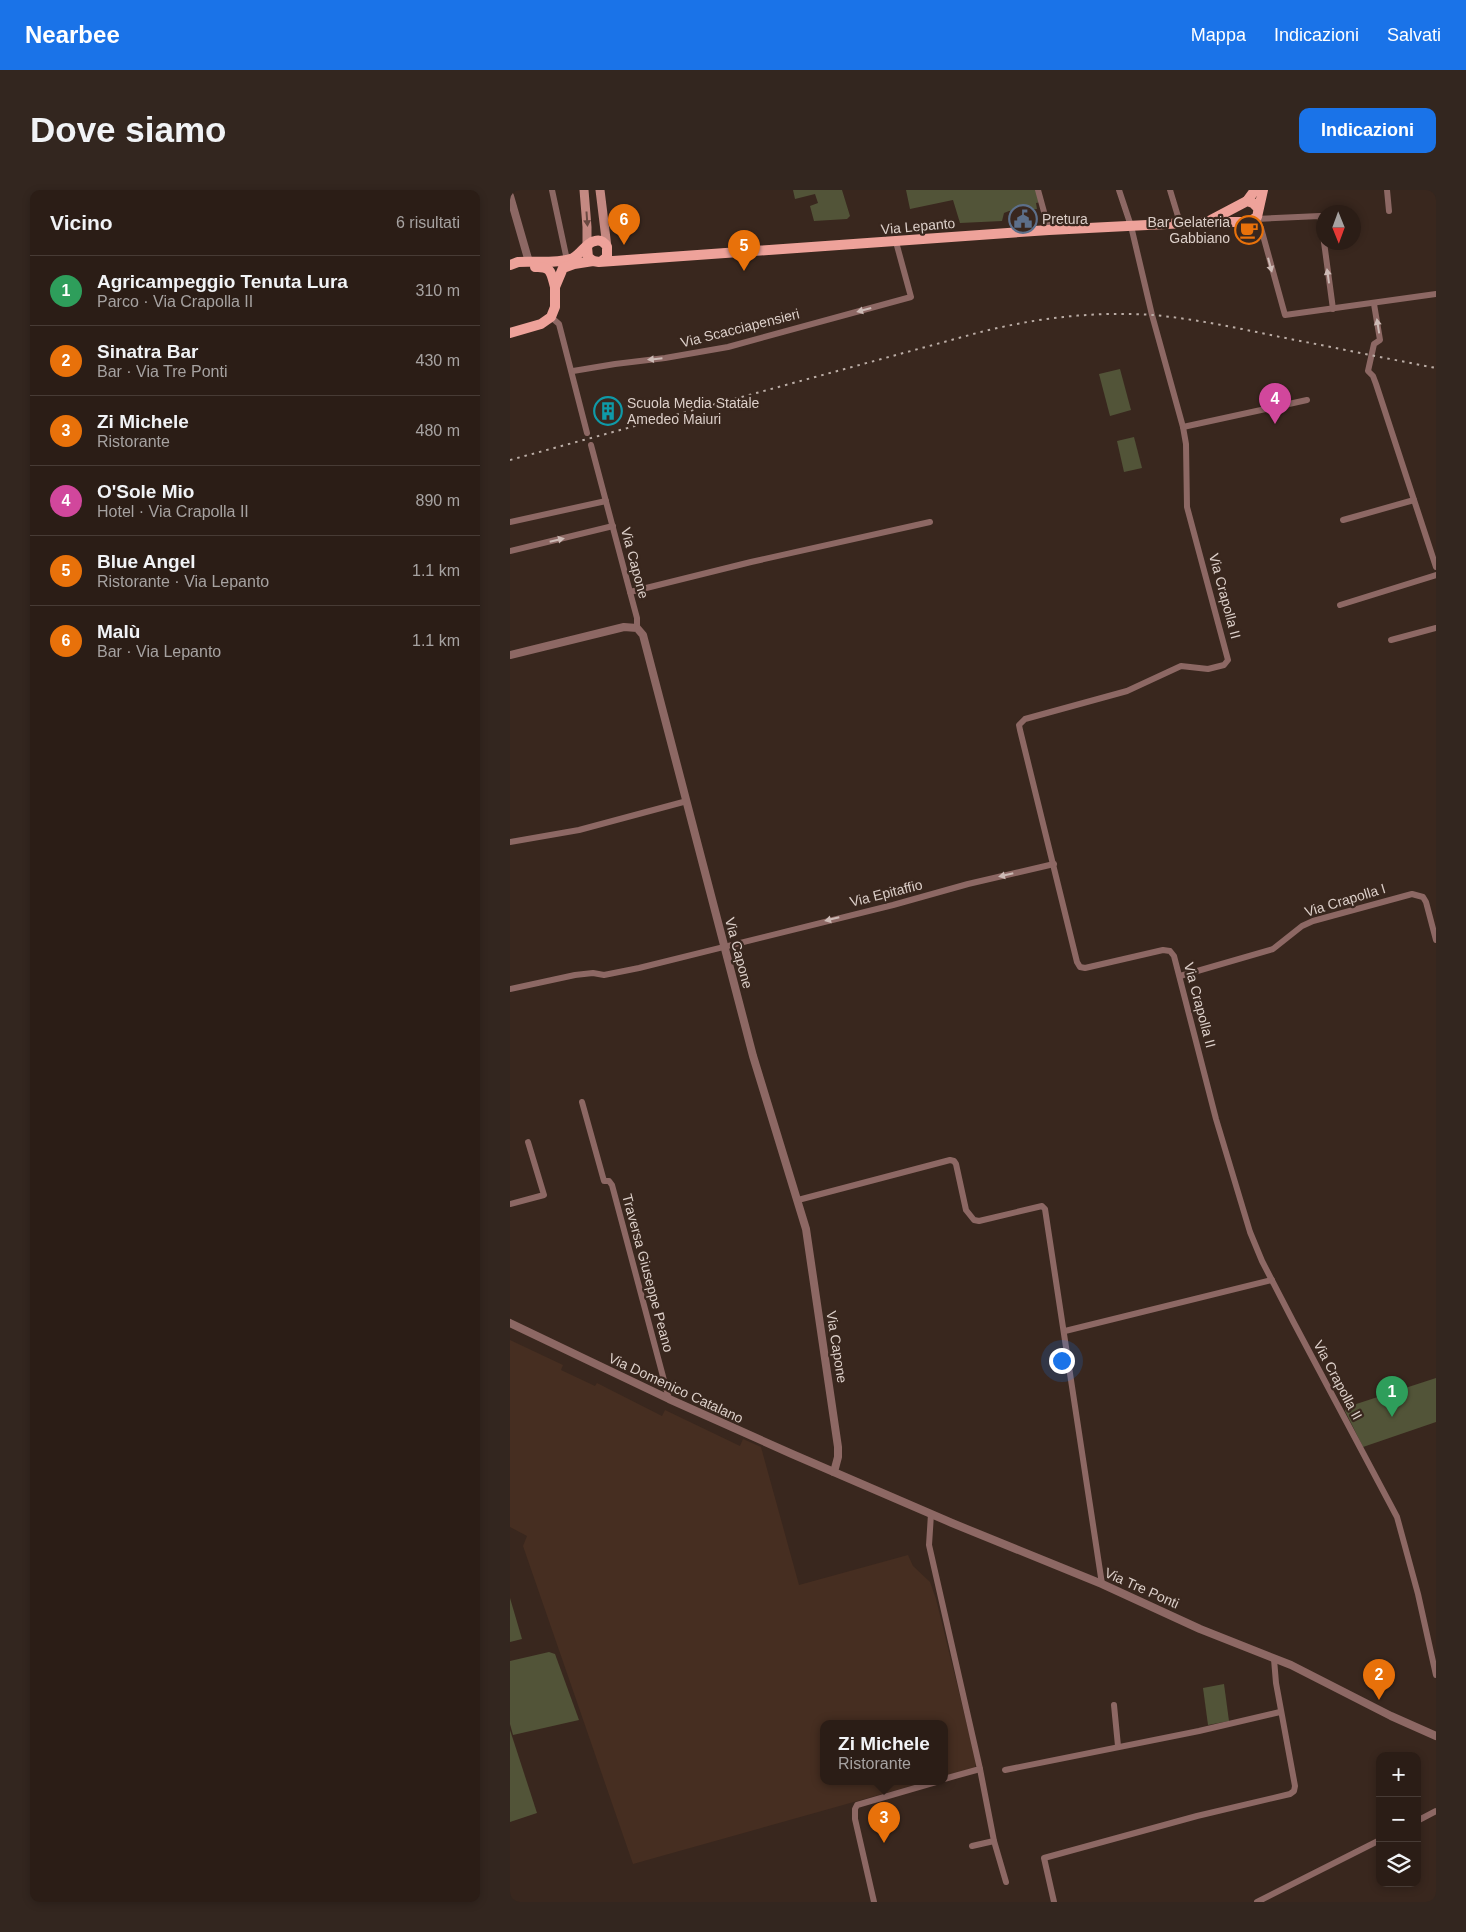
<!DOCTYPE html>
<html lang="it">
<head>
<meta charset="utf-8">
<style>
  body { margin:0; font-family:Arial,sans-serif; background:#33261f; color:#f1f3f6 }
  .controls { position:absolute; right:15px; bottom:15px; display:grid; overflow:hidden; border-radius:10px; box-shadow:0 2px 8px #0003 }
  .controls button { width:45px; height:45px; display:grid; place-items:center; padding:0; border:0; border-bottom:1px solid #473b35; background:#2b1d16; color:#f1f3f6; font:25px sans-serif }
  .compass { position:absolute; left:806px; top:15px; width:45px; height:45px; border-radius:50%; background:#2b1d16; box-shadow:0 2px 8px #0003; rotate:179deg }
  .you { position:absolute; left:551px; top:1170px; width:18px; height:18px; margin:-12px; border:4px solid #fff; border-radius:50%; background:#1a73e8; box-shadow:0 0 0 8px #1a73e833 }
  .badge { display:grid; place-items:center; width:32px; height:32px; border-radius:50%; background:#1a73e8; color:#fff; font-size:16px; font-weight:700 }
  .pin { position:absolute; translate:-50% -41px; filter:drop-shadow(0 1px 2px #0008) }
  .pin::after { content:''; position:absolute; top:26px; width:18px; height:15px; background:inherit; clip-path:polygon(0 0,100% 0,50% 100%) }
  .popup { position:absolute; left:310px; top:1530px; width:128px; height:65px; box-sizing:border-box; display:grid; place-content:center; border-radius:10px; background:#2b1d16; filter:drop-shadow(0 1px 4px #0005); font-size:16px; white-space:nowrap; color:#a6a2a1 }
  .popup b { font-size:19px; color:#f1f3f6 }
  .popup::after { content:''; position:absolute; left:50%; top:100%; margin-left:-10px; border:10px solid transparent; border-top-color:#2b1d16 }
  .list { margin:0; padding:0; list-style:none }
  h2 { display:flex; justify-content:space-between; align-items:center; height:65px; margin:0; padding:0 20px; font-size:21px }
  h2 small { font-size:16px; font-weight:400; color:#a6a2a1 }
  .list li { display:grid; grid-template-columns:32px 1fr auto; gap:15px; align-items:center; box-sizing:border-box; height:70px; padding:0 20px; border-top:1px solid #473b35 }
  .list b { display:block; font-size:19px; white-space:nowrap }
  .list p { margin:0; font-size:16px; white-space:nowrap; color:#a6a2a1 }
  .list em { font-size:16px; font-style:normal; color:#a6a2a1 }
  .icon { flex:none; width:28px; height:28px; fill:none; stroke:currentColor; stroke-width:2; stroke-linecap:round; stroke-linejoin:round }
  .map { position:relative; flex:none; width:926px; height:1712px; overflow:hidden; border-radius:10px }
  header { display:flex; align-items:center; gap:30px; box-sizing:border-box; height:70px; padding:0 25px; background:#1a73e8; color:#fff }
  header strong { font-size:24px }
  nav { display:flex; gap:28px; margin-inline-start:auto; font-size:18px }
  .intro { display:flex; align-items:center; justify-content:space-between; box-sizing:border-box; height:120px; padding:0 30px }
  h1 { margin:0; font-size:35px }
  .button { padding:12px 22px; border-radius:10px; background:#1a73e8; color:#fff; font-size:18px; font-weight:700 }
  main { display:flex; gap:30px; padding:0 30px }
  aside { flex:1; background:#2b1d16; border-radius:10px; box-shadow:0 2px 8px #0003 }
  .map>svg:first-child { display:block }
  .built { fill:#462e21 }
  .green { fill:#525438 }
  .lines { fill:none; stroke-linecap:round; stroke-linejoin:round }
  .minor { stroke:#8d6864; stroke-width:6 }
  .tertiary { stroke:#8d6864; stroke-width:8 }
  .secondary { stroke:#c48982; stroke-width:9 }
  .primary { stroke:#eea29a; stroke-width:10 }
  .rail { stroke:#bbada6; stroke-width:2; stroke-dasharray:2.5 5; stroke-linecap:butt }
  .oneway { fill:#6a4941 }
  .oneway2 { fill:#ccbab5 }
  .labels { text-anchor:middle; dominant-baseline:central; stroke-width:4.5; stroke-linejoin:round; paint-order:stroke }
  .poi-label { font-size:14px; fill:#dccfc9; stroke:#39271e; text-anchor:start }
  .street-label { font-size:14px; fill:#dccfc9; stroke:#39271e }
</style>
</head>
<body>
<header>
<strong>Nearbee</strong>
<nav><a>Mappa</a><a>Indicazioni</a><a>Salvati</a></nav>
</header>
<div class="intro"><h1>Dove siamo</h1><a class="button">Indicazioni</a></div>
<main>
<aside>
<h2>Vicino<small>6 risultati</small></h2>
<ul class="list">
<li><span class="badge" style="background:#2e9e5b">1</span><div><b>Agricampeggio Tenuta Lura</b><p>Parco · Via Crapolla II</p></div><em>310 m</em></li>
<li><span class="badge" style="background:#e8710a">2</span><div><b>Sinatra Bar</b><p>Bar · Via Tre Ponti</p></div><em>430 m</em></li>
<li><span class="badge" style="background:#e8710a">3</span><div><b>Zi Michele</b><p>Ristorante</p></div><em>480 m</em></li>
<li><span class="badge" style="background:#d1479c">4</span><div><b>O'Sole Mio</b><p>Hotel · Via Crapolla II</p></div><em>890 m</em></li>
<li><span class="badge" style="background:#e8710a">5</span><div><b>Blue Angel</b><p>Ristorante · Via Lepanto</p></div><em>1.1 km</em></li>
<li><span class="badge" style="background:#e8710a">6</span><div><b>Malù</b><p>Bar · Via Lepanto</p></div><em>1.1 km</em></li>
</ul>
</aside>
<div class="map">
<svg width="926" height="1712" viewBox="0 0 926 1712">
  <rect width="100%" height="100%" fill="#39271e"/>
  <polygon class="built" points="0,1150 53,1175 51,1180 85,1196 87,1193 152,1226 155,1220 230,1256 233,1249 251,1257 289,1395 398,1365 403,1376 420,1392 426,1409 466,1571 465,1578 434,1586 434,1534 314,1534 314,1592 415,1592 123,1674 13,1356 17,1346 0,1337"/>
  <g class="green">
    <polygon points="283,0 332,0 340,26 337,29 304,31 300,16 308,13 305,4 285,9"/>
    <polygon points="396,0 527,0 531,12 526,13 527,19 499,21 494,23 492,31 450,33 443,10 400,19"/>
    <polygon points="610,179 621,220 600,226 589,184"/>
    <polygon points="624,247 632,278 614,282 607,251"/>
    <polygon points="926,1188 926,1232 853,1257 835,1221 837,1217"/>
    <polygon points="0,1408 12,1449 0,1452"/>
    <polygon points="39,1462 45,1464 69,1530 3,1545 0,1534 0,1471"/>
    <polygon points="714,1494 719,1531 698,1535 693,1498"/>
    <polygon points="0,1540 27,1623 0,1632"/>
  </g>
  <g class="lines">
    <g class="minor">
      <polyline points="42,0 57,70"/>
      <polyline points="528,0 539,40"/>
      <polyline points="609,0 621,36 642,125 673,237 676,254 677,317 718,470 714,475 698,479 671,476 617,501 515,529 509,535 510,540 567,772 570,777 575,778 653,760 660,761 664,766 706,929 740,1042 752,1071 784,1133 887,1327 908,1404 926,1485"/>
      <polyline points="660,0 670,33"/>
      <polyline points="877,0 879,21"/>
      <polyline points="746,29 810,26 814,52"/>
      <polyline points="744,30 751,38 775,125 926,104"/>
      <polyline points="814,52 823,119"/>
      <polyline points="864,114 870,150 864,154 858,181 863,186 866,194 926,377"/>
      <polyline points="41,127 49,134 77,243"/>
      <polyline points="63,181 105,174 155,168 218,157 401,107 386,52"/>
      <polyline points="673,237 797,210"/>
      <polyline points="81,255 120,402 127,428 127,438"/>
      <polyline points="833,330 904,310"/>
      <polyline points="0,332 96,311"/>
      <polyline points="0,361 103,336"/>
      <polyline points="120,402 241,372 420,332"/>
      <polyline points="830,415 926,385"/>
      <polyline points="881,450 926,438"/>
      <polyline points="0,652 69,640 177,611"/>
      <polyline points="670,786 763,759 792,736 803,731 902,704 913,707 916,712 926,750"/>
      <polyline points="0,799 65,785 83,783 94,785 129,778 383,715 458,694 544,674"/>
      <polyline points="72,912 94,991 99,991 102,995 159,1209"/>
      <polyline points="288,1010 440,970 444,971 446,974 456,1020 464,1030 469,1031 532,1016 535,1019 592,1394"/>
      <polyline points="0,1014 34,1005 18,952"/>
      <polyline points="555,1141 762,1090"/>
      <polyline points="421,1324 419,1355 470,1579 434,1589"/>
      <polyline points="604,1515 608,1556"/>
      <polyline points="495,1580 689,1541 770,1522"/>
      <polyline points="907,1631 926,1621"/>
      <polyline points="484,1651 496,1692"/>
      <polyline points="462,1656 484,1651 470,1579"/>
      <polyline points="364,1712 345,1629 345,1619 347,1615 426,1592"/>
      <polyline points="544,1712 534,1668 687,1626 780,1604 784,1601 785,1596 766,1493 764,1469"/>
      <polyline points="747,1712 870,1650"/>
    </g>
    <g class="tertiary">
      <polyline points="0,6 19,72"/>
      <polyline points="0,465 114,437 127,438 133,445 243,866 296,1039 328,1257 328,1267 324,1282"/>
      <polyline points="0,1133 159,1209 282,1264 442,1333 592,1394 690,1439 781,1475 881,1526 926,1546"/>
    </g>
    <g class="secondary">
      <polyline points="74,0 77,37 77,57"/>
      <polyline points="90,0 97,57"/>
    </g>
    <g class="primary">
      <polyline points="737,11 745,0"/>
      <polyline points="701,30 737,11 743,13 748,18"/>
      <polyline points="77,57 78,67 83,71 89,72 539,40 696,32 738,32 747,27 753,0"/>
      <path d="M0,75l8,-3c15,-1 41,2 55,-4 8,-4 14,-16 22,-17 6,-2 10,2 12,6v10l-5,4"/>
      <path d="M25,77c17,-1 16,6 20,20"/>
      <polyline points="0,143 31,134 41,127 45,117 45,97 53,78 64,74 83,71"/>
    </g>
    <path class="rail" d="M0,270l467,-127c57,-15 117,-22 176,-18 43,4 85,13 127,22 52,10 104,21 156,31"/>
  </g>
  <defs><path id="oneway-solid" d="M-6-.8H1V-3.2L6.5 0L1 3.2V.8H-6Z" transform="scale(1.25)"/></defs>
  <use class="oneway" href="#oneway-solid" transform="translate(77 29) rotate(86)"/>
  <g class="oneway2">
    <use href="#oneway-solid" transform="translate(760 75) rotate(75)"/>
    <use href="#oneway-solid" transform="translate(818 86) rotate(-98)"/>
    <use href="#oneway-solid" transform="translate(354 120) rotate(165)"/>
    <use href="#oneway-solid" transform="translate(868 136) rotate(-99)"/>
    <use href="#oneway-solid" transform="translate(145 169) rotate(174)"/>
    <use href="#oneway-solid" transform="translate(47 350) rotate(-13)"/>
    <use href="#oneway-solid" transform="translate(496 685) rotate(167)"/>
    <use href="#oneway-solid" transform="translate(322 729) rotate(166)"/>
  </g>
  <defs>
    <symbol id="civic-ring" viewBox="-11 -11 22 22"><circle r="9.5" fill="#39271e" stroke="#5c6f8a" stroke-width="1.5"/><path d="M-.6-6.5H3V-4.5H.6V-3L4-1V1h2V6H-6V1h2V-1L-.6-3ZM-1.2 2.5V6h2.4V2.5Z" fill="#5c6f8a"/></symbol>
    <symbol id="cafe-ring" viewBox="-11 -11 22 22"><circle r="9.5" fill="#39271e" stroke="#e8710a" stroke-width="1.5"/><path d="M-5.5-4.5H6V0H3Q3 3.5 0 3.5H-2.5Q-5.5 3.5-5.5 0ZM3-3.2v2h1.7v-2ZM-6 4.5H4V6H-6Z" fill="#e8710a"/></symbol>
    <symbol id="building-ring" viewBox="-11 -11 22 22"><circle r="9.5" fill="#39271e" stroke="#0f9aa8" stroke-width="1.5"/><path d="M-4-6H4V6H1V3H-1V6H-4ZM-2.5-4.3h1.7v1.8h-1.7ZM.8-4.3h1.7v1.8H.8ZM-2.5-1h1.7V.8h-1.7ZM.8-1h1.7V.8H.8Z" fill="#0f9aa8"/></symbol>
  </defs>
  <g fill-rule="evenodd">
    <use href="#civic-ring" x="497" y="13" width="32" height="32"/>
    <use href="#cafe-ring" x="723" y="24" width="32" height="32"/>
    <use href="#building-ring" x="82" y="205" width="32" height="32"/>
  </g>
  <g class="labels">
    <g class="poi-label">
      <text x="532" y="29">Pretura</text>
      <text x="720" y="32" text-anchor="end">Bar Gelateria<tspan x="720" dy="16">Gabbiano</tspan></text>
      <text x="117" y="213">Scuola Media Statale<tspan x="117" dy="16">Amedeo Maiuri</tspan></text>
    </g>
    <g class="street-label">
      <text transform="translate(408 36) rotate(-5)">Via Lepanto</text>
      <text transform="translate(230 138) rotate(-14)">Via Scacciapensieri</text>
      <text transform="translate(125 373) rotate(75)">Via Capone</text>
      <text transform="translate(715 406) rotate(75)">Via Crapolla II</text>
      <text transform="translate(376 703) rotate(-14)">Via Epitaffio</text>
      <text transform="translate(835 710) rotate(-17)">Via Crapolla I</text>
      <text transform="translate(229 763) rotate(75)">Via Capone</text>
      <text transform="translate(690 815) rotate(75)">Via Crapolla II</text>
      <text transform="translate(138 1083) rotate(75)">Traversa Giuseppe Peano</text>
      <text transform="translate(327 1157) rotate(81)">Via Capone</text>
      <text transform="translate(828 1190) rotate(62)">Via Crapolla II</text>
      <text transform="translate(166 1198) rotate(25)">Via Domenico Catalano</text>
      <text transform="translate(632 1398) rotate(24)">Via Tre Ponti</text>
    </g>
  </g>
</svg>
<div class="controls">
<button>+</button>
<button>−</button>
<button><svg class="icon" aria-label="layers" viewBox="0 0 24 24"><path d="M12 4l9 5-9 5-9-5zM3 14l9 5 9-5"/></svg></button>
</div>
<svg class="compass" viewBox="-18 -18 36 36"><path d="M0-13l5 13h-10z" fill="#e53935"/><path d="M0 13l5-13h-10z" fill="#a6a2a1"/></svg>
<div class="you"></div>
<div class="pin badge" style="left:882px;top:1227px;background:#2e9e5b">1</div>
<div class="pin badge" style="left:869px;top:1510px;background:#e8710a">2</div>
<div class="pin badge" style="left:374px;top:1653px;background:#e8710a">3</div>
<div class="popup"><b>Zi Michele</b>Ristorante</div>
<div class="pin badge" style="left:765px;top:234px;background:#d1479c">4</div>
<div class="pin badge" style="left:234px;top:81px;background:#e8710a">5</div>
<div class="pin badge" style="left:114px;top:55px;background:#e8710a">6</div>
</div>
</main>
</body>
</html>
